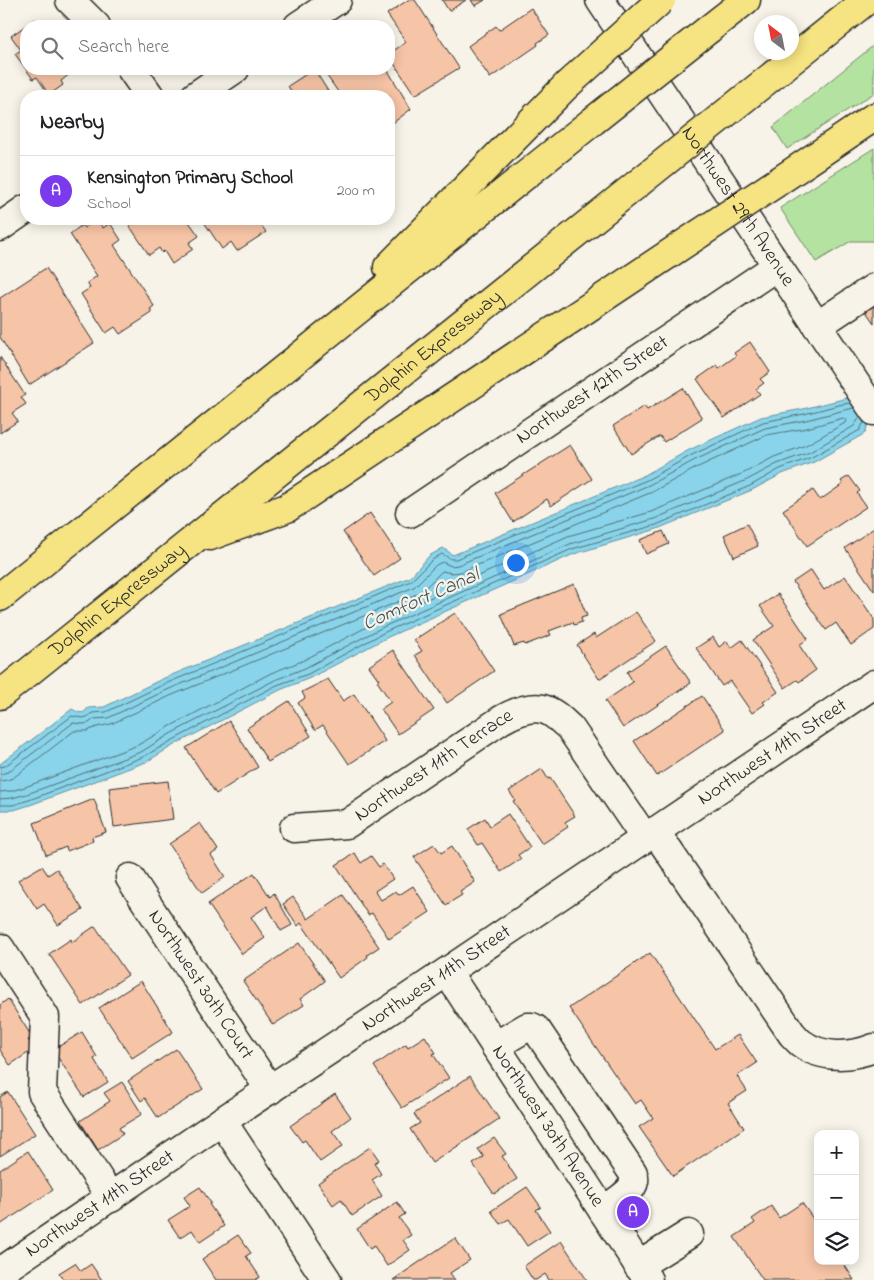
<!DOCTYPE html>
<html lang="en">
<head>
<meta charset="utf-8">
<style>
  body { margin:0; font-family:"Indie Flower",sans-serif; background:#f6f6f6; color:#202124 }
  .controls { position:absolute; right:15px; bottom:15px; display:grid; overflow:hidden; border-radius:10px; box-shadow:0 2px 12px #0003 }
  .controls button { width:45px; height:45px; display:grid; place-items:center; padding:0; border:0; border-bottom:1px solid #e0e0e0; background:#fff; color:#202124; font:25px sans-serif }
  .compass { position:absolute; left:754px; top:15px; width:45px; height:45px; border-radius:50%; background:#fff; box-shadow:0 2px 12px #0003; rotate:328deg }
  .you { position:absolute; left:515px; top:562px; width:18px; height:18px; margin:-12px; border:4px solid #fff; border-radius:50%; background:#1a73e8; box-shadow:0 0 0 8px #1a73e833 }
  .badge { display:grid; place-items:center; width:32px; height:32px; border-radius:50%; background:#7c3aed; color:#fff; font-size:16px; font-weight:700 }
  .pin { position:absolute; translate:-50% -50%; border:2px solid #fff; box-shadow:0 1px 5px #0006 }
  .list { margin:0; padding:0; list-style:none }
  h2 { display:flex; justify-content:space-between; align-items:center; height:65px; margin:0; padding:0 20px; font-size:21px }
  h2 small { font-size:16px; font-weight:400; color:#757577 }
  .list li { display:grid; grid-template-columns:32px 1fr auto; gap:15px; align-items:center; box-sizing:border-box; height:70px; padding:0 20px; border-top:1px solid #e0e0e0 }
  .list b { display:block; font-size:19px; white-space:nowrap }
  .list p { margin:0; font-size:16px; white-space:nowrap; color:#757577 }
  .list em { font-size:16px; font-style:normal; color:#757577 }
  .icon { flex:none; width:28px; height:28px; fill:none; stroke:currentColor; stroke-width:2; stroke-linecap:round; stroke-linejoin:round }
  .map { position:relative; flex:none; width:874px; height:1280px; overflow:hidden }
  .search { position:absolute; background:#fff; box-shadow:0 2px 12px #0003; left:20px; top:20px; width:375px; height:55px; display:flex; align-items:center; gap:12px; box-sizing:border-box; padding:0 18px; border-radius:20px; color:#757577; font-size:19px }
  .panel { position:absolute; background:#fff; box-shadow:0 2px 12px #0003; left:20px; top:90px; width:375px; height:135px; border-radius:20px }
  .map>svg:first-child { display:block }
  .green { fill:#b3e2a1; stroke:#6f8666 }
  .water { fill:#89d4ea; stroke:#63909e }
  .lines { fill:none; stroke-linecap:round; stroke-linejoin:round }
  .shore { stroke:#516f77; stroke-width:1 }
  .building { fill:#f6c4a6; stroke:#2b2b2b }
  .minor-casing { stroke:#2b2b2b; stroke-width:31 }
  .highway-casing { stroke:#2b2b2b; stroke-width:31 }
  .minor { stroke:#f7f3e8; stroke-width:28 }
  .highway { stroke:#f6e381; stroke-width:28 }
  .highway-bridge-casing { stroke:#2b2b2b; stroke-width:31; stroke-linecap:butt }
  .highway-bridge { stroke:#f6e381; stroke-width:28 }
  .labels { text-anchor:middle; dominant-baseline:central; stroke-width:4.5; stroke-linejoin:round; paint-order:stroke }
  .street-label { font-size:20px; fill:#2b2b2b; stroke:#f7f3e8 }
  .water-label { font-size:21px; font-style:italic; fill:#42555b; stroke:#f7f3e8 }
</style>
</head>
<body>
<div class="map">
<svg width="874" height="1280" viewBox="0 0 874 1280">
  <rect width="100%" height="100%" fill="#f7f3e8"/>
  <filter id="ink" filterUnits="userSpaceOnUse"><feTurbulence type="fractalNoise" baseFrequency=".02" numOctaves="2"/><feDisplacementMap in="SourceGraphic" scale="10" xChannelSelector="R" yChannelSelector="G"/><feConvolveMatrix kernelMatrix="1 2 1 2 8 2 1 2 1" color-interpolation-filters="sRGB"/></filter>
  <g filter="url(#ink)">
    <g class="green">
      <polygon points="874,45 874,93 787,149 773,127"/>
      <polygon points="874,148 874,241 851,241 816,262 780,208"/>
    </g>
    <path class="water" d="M849,398l25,25 -7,3 -1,5 -2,3 -50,28 -32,12 -30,16 -95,39 -83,25 -186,83 -78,41 -30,12 -104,54 -30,18 -116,43 -16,5h-14v-46l72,-55c7,4 11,6 16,-1l16,-1 58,-28 248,-102 19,-21 14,-8 10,7 192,-80 44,-25 72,-33 42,-8 40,-10z"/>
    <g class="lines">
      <g class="shore">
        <polyline points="0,767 5,766 72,716 82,718 87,717 92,713 106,712 165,684 411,581 432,560 442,554 451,559 456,559 647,480 692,455 763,422 804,414 843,404 851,403"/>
        <polyline points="0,774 8,772 73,723 83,724 89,723 94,719 108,718 167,690 414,587 436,565 442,562 451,566 458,565 649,485 695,460 765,428 806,420 845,410 854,408"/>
        <polyline points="0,781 7,780 13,778 74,731 87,731 97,727 111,724 170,696 417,594 423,590 442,571 452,573 461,572 652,492 698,467 767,435 807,428 843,418 846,419 845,423 806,445 774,457 744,473 651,512 568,536 380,620 302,661 271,673 167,728 138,745 25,787 11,791 0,792"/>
        <polyline points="0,799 12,798 27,794 141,752 170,734 275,680 305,668 383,627 570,544 654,519 747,480 777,464 810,452 854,426 860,417"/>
        <polyline points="0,805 13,805 29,800 143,757 173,740 277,685 308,674 385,632 572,549 656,525 750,486 780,469 812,457 860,430 864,422"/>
      </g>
    </g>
    <g class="building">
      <polygon points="408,0 415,0 459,68 415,95 389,56 389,54 406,42 387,14"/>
      <polygon points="442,0 466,0 449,11"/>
      <polygon points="471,0 485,0 475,6"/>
      <polygon points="531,8 549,35 537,43 538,45 490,78 468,46 496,26 499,30"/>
      <polygon points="35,19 40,26 26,26 26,69 68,69 71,73 61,81 63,85 49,95 37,77 33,79 15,54 21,50 11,36"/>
      <polygon points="314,69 331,96 294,96 288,86"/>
      <polygon points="322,69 362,69 363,71 367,69 387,69 411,109 389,126 389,96 341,96"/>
      <polygon points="97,219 103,228 110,223 121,240 114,245 154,306 150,309 152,313 120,334 115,327 106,333 81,294 90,288 87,283 97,276 70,234 82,225 84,228"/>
      <polygon points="125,219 187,219 199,236 189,243 193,249 172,264 164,251 162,253 159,248 149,255"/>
      <polygon points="202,219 257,219 266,232 237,251 231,242 222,249"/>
      <polygon points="46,268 94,343 29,385 0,337 0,298"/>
      <polygon points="874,298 874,323 862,306"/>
      <polygon points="750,342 770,372 760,379 764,383 756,389 760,394 724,418 697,379 717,365 719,368 736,356 734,353"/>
      <polygon points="0,357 25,395 21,397 26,404 12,413 18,421 0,433"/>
      <polygon points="683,388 702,418 664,442 660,436 631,454 613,426 644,406 647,410"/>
      <polygon points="570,445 592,479 551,506 547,499 513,522 495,493"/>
      <polygon points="849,476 860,491 857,493 866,507 807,546 783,510 813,490 820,500 843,484 841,481"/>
      <polygon points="370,513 400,558 374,576 343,532"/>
      <polygon points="747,524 758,546 734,557 724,535"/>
      <polygon points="874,528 874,591 845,548"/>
      <polygon points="663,531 669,544 646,554 640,540"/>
      <polygon points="811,570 824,590 845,576 874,619 874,629 851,645 836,623 826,630 793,582"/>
      <polygon points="574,584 587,616 581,618 582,622 574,625 573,622 549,631 551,635 525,645 524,643 514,646 501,614"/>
      <polygon points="778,594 808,639 799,645 816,670 799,682 797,680 785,688 753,640 774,626 760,606"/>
      <polygon points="636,612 656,641 599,679 577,645 594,634 596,638"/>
      <polygon points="455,613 494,671 447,703 415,655 422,651 414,640"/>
      <polygon points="713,637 719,647 727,641 731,648 742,640 778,692 763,702 765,704 752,713 730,681 722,686 696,648"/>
      <polygon points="666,646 691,683 623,728 605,701 633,682 627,672"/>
      <polygon points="393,650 434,710 398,734 381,709 391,702 377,681 379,680 369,666"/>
      <polygon points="328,679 343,701 354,694 385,741 349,764 323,725 315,730 298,703 305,698 302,692"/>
      <polygon points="702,696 725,730 657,776 634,741"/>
      <polygon points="289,701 311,736 268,762 247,728"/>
      <polygon points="229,721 258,767 216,794 186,748"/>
      <polygon points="542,769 548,779 550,778 575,816 565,822 568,827 542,844 513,801 515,800 509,791"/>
      <polygon points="168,781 173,819 114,827 109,788"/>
      <polygon points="94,799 106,832 92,837 93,841 67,851 66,847 46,855 34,823"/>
      <polygon points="508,814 530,847 518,855 521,859 501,872 482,843 478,845 468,829 485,818 490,826"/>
      <polygon points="200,823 218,850 211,855 225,877 202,893 169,844"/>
      <polygon points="434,844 441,853 452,846 475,882 460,892 462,895 446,905 414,857"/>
      <polygon points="355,853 361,863 371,856 379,867 383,864 393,879 375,891 381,900 396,891 399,895 413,886 430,912 389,939 372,913 368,915 336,865"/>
      <polygon points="42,866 48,875 57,869 83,910 58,925 44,904 37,909 18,880"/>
      <polygon points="254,873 270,897 274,893 292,925 281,931 267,906 251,917 265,938 242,954 208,904"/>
      <polygon points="343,895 379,947 367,955 368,957 339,978 301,923 298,926 283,904 293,897 308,919"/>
      <polygon points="95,926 128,975 83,1005 49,954 71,939 72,942"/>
      <polygon points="299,943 325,981 300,999 304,1005 273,1025 243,981"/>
      <polygon points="650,953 715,1049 738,1035 757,1063 737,1076 747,1091 728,1103 744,1128 673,1176 639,1127 653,1118 641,1100 635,1104 569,1008"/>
      <polygon points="141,981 173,1032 132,1058 99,1008"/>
      <polygon points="8,999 32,1037 28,1040 34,1049 10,1065 0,1050 0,1005"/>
      <polygon points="82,1032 97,1057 94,1059 108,1082 84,1097 53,1050"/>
      <polygon points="425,1036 436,1053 433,1054 449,1078 402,1108 374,1066 406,1044 408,1047"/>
      <polygon points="176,1049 203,1089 158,1118 145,1098 141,1101 128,1081"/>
      <polygon points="470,1076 499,1119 432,1163 410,1129 420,1123 414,1114"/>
      <polygon points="122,1082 142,1114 119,1128 123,1134 98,1150 80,1121 110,1101 104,1093"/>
      <polygon points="8,1092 35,1134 0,1156 0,1097"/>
      <polygon points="335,1094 351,1117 332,1131 343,1146 320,1162 305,1140 302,1142 290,1126"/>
      <polygon points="494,1138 506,1154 502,1156 517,1179 494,1194 473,1164 484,1157 478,1149"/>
      <polygon points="370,1147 379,1160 374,1163 381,1174 372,1180 382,1196 352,1216 341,1199 333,1205 318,1183"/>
      <polygon points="28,1151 53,1190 0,1225 0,1170"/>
      <polygon points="200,1187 211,1203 209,1204 224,1226 200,1242 192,1230 180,1238 168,1220 190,1206 184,1197"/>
      <polygon points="527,1187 541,1207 536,1210 550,1231 527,1246 509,1219 500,1224 491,1211"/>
      <polygon points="397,1202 405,1214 399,1218 411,1235 403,1240 410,1250 387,1266 374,1246 370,1249 357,1229"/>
      <polygon points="802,1203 818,1226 818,1261 842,1261 854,1280 763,1280 734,1237 755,1223 752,1219 771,1206 779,1218"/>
      <polygon points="238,1235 251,1253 246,1256 260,1277 255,1280 216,1280 202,1259"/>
      <polygon points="455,1238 470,1260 450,1273 455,1280 393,1280"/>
      <polygon points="561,1241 587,1280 549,1280 545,1274 536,1280 533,1280 524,1266"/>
      <polygon points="75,1263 81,1271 91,1264 102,1280 64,1280 59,1273"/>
    </g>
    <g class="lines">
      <defs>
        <g id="minor">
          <polyline points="70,0 96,26"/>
          <path id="s1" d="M600,0l274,411"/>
          <polyline points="298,26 337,0"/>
          <polyline points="131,69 150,96"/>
          <polyline points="195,96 235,69"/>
          <polyline points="0,227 26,209"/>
          <polyline points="817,326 874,288"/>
          <path id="s2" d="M410,513l367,-247"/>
          <path id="s3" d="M294,828l53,-4 154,-104c12,-7 28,-14 42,-11 11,3 19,12 27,19l75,110"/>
          <path d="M655,831l137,203c3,3 6,7 9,9 21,16 50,14 73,5"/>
          <path id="s4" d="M130,878l140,212"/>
          <polyline points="0,948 45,1017 42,1092 111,1198"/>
          <path id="s5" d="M447,972l201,308"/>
          <path d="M495,1046l32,-19h5l4,2 97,144c0,2 2,5 1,8 -1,11 -23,24 -31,30"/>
          <polyline points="222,1121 327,1280"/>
          <polyline points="638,1266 689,1234"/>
          <path id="s6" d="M0,1272l222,-151 183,-121 469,-316"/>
        </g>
        <g id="highway">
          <polyline points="709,29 746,0"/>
          <polyline points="751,93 867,0"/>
          <polyline points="776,183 874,117"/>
          <polyline points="388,267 567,85"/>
          <polyline points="210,536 287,508 699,234"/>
          <polyline points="0,597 593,121"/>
          <path id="s7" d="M0,695l636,-510"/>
        </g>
      </defs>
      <use href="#minor" class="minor-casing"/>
      <use href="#highway" class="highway-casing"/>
      <use href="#minor" class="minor"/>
      <use href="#highway" class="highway"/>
      <defs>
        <g id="highway-bridge">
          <polyline points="567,85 661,0"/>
          <polyline points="593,121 709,29"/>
          <polyline points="636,185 751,93"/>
          <polyline points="699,234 776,183"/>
        </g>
      </defs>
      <use href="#highway-bridge" class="highway-bridge-casing"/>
      <use href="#highway-bridge" class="highway-bridge"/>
    </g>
  </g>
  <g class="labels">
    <g class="street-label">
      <text stroke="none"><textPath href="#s1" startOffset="248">Northwest 29th Avenue</textPath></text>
      <text stroke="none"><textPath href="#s7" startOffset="556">Dolphin Expressway</textPath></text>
      <text stroke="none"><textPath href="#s2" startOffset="220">Northwest 12th Street</textPath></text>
      <text stroke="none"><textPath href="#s7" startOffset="151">Dolphin Expressway</textPath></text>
      <text stroke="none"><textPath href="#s6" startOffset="931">Northwest 11th Street</textPath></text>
      <text stroke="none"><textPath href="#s3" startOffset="158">Northwest 11th Terrace</textPath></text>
      <text stroke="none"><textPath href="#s6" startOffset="526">Northwest 11th Street</textPath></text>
      <text stroke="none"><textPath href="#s4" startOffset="128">Northwest 30th Court</textPath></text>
      <text stroke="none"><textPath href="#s5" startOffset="184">Northwest 30th Avenue</textPath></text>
      <text stroke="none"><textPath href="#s6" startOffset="121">Northwest 11th Street</textPath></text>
    </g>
    <g class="water-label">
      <text transform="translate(421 600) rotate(-24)">Comfort Canal</text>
    </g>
  </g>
</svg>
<div class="controls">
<button>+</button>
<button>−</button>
<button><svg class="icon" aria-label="layers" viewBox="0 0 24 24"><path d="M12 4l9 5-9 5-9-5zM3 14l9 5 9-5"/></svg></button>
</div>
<svg class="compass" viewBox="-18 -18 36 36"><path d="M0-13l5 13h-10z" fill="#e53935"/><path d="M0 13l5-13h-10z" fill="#757577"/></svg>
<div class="you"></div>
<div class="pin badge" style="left:633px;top:1212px">A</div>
<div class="search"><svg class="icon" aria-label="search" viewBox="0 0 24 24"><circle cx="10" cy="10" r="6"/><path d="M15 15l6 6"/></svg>Search here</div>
<section class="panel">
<h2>Nearby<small></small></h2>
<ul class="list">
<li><span class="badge">A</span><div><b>Kensington Primary School</b><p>School</p></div><em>200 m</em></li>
</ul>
</section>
</div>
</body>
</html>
